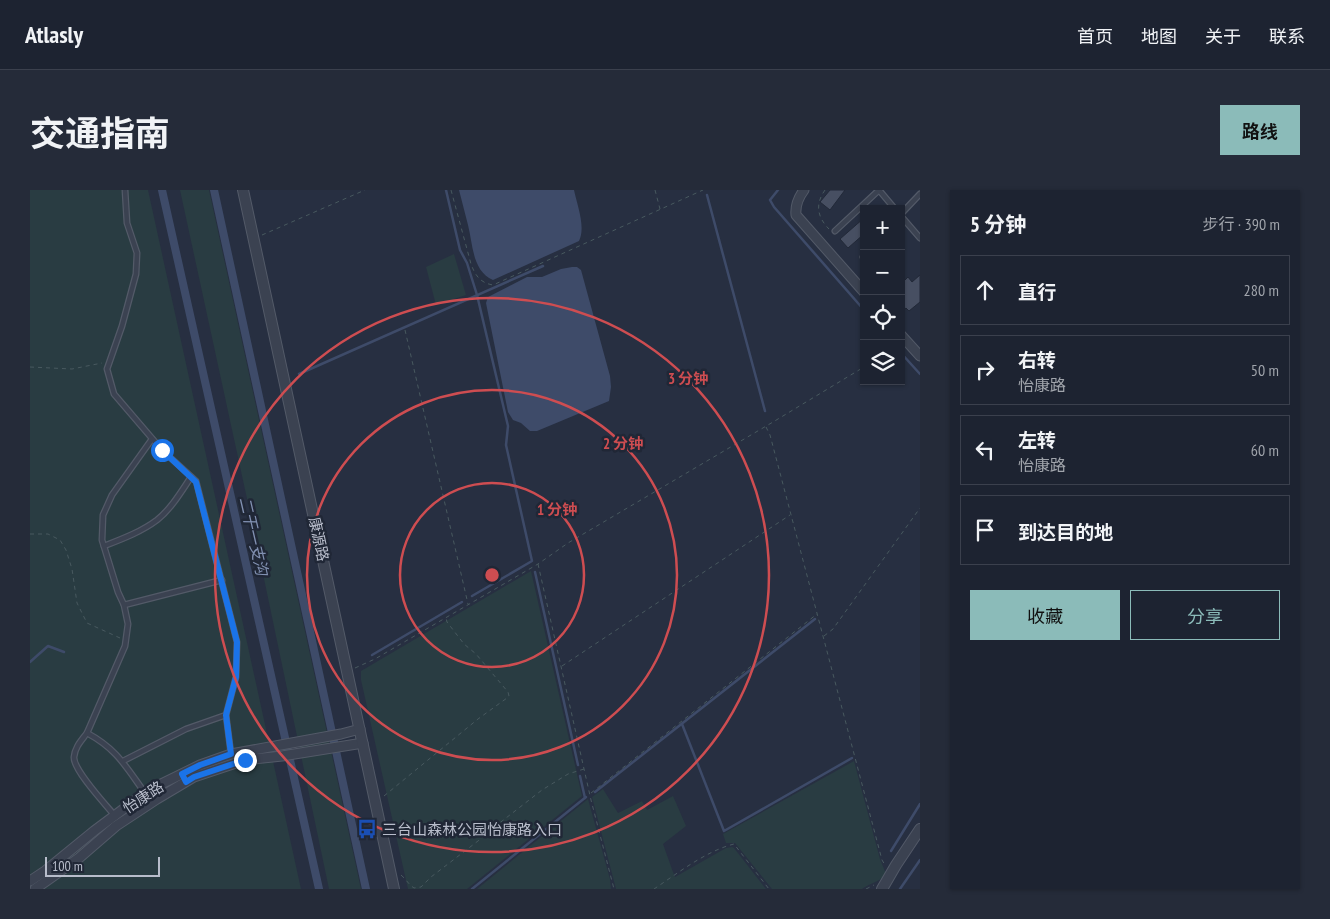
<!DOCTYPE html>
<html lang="zh">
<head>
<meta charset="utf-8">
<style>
  body { margin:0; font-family:"PT Sans Narrow","Noto Sans SC",sans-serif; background:#252b39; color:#f1f3f6 }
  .controls { position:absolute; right:15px; top:15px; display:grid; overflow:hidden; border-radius:0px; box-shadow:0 1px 4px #0004 }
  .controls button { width:45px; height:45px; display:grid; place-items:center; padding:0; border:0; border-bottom:1px solid #3b404d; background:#1d2331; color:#f1f3f6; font:25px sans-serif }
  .scale { position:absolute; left:15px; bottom:12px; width:115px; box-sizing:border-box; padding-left:5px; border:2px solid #b8bdcb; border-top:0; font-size:14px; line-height:18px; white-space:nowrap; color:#b8bdcb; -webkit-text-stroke:4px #202736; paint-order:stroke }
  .stop { position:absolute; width:15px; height:15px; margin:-11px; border:4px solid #1a73e8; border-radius:50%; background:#fff }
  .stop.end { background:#1a73e8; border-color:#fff; box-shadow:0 1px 5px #0008 }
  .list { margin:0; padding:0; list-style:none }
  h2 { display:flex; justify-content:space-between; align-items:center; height:65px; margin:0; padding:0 20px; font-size:21px }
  h2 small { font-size:16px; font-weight:400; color:#a0a4ab }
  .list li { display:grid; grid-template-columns:32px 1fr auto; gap:15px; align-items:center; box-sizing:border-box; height:70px; margin:0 10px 10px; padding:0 10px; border:1px solid #3b404d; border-radius:0px }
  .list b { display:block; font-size:19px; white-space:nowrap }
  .list p { margin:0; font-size:16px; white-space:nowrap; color:#a0a4ab }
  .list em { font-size:16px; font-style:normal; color:#a0a4ab }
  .actions { display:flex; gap:10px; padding:15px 20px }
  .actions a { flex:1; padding:11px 0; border:1px solid #8bbbb9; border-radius:0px; text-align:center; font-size:18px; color:#8bbbb9 }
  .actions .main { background:#8bbbb9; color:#111 }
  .icon { flex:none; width:28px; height:28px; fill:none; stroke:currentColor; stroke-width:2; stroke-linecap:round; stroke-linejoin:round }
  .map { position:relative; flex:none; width:890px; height:699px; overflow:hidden; border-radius:0px }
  header { display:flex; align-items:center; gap:30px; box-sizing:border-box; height:70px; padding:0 25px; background:#1d2331; border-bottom:1px solid #3b404d }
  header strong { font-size:24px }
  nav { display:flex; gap:28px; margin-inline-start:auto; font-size:18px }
  .intro { display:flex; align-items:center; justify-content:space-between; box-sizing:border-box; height:120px; padding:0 30px }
  h1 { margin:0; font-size:35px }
  .button { padding:12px 22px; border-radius:0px; background:#8bbbb9; color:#111; font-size:18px; font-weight:700 }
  main { display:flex; gap:30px; padding:0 30px }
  aside { flex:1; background:#1d2331; border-radius:0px; box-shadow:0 1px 4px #0004 }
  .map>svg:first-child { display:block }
  .green { fill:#293c42 }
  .water { fill:#3e4b69 }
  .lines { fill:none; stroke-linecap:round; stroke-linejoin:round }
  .stream { stroke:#3e4b69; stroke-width:2.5 }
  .canal { stroke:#3e4b69; stroke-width:8 }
  .building { fill:#474f62; stroke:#222938 }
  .service-casing { stroke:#535a68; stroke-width:7 }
  .minor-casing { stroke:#535a68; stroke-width:11 }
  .tertiary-casing { stroke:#535a68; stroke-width:12 }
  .path { stroke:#48595f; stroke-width:1; stroke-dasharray:4 4; stroke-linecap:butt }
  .service { stroke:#3b4251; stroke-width:4.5 }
  .minor { stroke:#3b4251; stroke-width:9 }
  .tertiary { stroke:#3b4251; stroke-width:10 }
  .route { stroke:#1a73e8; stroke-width:6 }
  .ring { fill:none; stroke:#ce4d51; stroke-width:2.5 }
  .labels { text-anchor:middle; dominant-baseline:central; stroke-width:5; stroke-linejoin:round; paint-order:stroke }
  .street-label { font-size:15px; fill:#b8bdcb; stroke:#202736 }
  .poi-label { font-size:15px; fill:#b8bdcb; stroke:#202736; text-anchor:start }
  .water-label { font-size:16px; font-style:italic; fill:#8190b1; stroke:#202736 }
  .centre { fill:#ce4d51; stroke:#202736; stroke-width:2.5 }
  .ring-label { font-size:15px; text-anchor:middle; font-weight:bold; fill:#ce4d51; stroke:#202736; stroke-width:5; stroke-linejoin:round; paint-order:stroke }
</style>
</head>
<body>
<header>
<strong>Atlasly</strong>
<nav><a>首页</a><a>地图</a><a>关于</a><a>联系</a></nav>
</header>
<div class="intro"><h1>交通指南</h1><a class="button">路线</a></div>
<main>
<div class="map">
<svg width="890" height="699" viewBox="0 0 890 699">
  <rect width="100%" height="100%" fill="#272f41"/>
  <g class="green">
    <polygon points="0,0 118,0 271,699 0,699"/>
    <polygon points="150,0 179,0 331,699 299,699 224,341"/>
    <polygon points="424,64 436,105 406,115 396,77"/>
    <polygon points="501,381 552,606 437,699 378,699 331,490 331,481"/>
    <path d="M824,571l26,98 6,15c-6,8 -16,9 -24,15h-90l-37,-46h-9l-3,-9z"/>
    <polygon points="573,599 588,623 612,611 617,620 643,606 656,636 633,654 643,682 645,687 696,658 702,657 704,658 736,699 586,699 562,607"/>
    <polygon points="558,609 580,689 581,699 447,699"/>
  </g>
  <g class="water">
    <path d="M429,0h115c3,15 12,37 5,51l-86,39c-21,-9 -20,-36 -25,-55 -3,-12 -6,-23 -9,-35z"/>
    <polygon points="542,77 547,77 551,80 580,186 581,197 579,211 507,241 500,241 491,233 483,230 478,222 456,113 458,107 497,87 512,87 531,79"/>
  </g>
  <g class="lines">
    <g class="stream">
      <polyline points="416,0 430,60 437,73 447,105 478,236 476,255 502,371 442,406"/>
      <polyline points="748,0 740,10 744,17 834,120"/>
      <polyline points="677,5 735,221"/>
      <polyline points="871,163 890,184"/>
      <polyline points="269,184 513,76"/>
      <polyline points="505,382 548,575"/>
      <polyline points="342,465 432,412"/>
      <polyline points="0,472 18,456 34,462"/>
      <polyline points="652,534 694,641 822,568"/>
      <polyline points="550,586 555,608"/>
      <polyline points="565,602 785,429"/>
      <polyline points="861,661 890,614"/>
      <polyline points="442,699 556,607"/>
      <polyline points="870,699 890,670"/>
    </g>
    <g class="canal">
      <polyline points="132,0 289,699"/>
      <polyline points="184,0 336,699"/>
    </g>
  </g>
  <g class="building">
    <polygon points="800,0 815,0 800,20 790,12"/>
    <polygon points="834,28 834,44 818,58 810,49"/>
    <polygon points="890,85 890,112 879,121 876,118 871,122 871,94 878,87 882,92"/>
  </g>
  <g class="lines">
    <defs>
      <g id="service">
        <polyline points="95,0 97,33 107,63 106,84 92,136 77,179 84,204 132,260 166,291 207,452 206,487 196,525 201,564"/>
        <polyline points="849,0 865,19"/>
        <polyline points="871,24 890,4"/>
        <polyline points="871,26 890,48"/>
        <polyline points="805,41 849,0"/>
        <polyline points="833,67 834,66"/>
        <path d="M74,356c18,-7 37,-14 53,-26 14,-11 24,-28 34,-43"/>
        <polyline points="94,415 192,390"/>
        <polyline points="57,543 95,456 98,434 94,415 88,402 72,350 73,325 82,305 122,249"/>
        <polyline points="93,571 156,539 196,525"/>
        <path d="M86,627c-10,-12 -43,-47 -42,-60 1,-10 7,-16 13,-24 30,16 39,34 58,60"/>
      </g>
      <g id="minor">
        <path d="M774,0c-6,8 -9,15 -8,25l68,77"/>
        <polyline points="871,145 890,166"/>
        <polyline points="0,691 15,681 64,641 119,600 170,575 201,564 311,544 330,539"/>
        <polyline points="5,699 49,668 86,636 127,609 164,587 215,570 252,566 333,553"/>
      </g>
      <g id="tertiary">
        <polyline points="213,0 364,699"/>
        <polyline points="852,699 866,675 890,639"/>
      </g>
    </defs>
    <use href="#service" class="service-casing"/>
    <use href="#minor" class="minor-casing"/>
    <use href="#tertiary" class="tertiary-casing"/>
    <g class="path">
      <path d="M421,0l20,74c4,11 9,19 22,21l210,-95"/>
      <polyline points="625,0 630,19"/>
      <path d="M795,0c-10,14 -8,27 4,39"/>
      <polyline points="232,45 335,0"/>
      <polyline points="375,140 438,414"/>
      <polyline points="0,177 42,179 72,173"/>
      <polyline points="736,237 740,245 852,670 855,675"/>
      <polyline points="0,344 18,344 30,350 36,360 42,379 47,413 57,433 90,448"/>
      <polyline points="508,374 561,610 584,699"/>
      <polyline points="794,446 803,439 890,318"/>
      <polyline points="532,476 760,325"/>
      <polyline points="325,478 345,469 508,374 538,353 743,232 834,177"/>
      <polyline points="561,603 787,424"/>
      <polyline points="354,606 448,529 477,508 479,506 478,502 446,464 434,454 417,432 416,428"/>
      <path d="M371,685c5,4 7,9 13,13l7,-1 10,-10 60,-46 6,-6 45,-35 26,-16 16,-5"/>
      <path d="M624,699c24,-16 52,-38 80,-45l35,45"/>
      <polyline points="836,699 844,695"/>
    </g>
    <use href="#service" class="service"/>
    <use href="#minor" class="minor"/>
    <use href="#tertiary" class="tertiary"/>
  </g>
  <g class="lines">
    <polyline class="route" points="132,260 166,292 207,452 206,487 196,525 201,564 170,575 152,584 156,592 164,587 215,570"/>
  </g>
  <g class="ring">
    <circle cx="462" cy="385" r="92"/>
    <circle cx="462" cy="385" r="185"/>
    <circle cx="462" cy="385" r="277"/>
  </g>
  <defs>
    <symbol id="bus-bare" viewBox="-9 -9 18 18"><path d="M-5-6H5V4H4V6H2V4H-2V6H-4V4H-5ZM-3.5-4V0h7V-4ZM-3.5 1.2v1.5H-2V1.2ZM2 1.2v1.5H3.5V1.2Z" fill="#1a4fb4" stroke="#202736" stroke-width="2.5" paint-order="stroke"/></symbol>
  </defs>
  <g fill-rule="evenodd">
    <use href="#bus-bare" x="323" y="625" width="28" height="28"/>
  </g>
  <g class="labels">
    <g class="street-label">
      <text transform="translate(289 349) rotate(78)">康源路</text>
      <text transform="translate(113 607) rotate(-33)">怡康路</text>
    </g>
    <g class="poi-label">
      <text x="352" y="639">三台山森林公园怡康路入口</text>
    </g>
    <g class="water-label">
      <text transform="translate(224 346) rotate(77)">二干一支沟</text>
    </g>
  </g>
  <circle cx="462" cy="385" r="8" class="centre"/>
  <g class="ring-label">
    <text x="658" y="194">3 分钟</text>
    <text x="593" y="259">2 分钟</text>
    <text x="527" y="325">1 分钟</text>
  </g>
</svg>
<div class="controls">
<button>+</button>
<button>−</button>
<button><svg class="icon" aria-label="locate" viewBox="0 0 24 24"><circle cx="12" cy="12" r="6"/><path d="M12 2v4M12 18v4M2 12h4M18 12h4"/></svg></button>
<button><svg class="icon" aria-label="layers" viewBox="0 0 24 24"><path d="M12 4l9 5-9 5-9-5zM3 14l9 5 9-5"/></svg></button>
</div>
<div class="scale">100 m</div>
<div class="stop" style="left:132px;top:260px"></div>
<div class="stop end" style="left:215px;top:570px"></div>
</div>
<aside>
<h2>5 分钟<small>步行 · 390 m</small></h2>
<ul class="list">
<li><svg class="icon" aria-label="ahead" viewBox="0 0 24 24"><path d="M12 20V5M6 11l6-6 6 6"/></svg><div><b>直行</b></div><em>280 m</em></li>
<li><svg class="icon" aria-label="right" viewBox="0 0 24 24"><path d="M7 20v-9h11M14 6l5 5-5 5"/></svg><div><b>右转</b><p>怡康路</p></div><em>50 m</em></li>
<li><svg class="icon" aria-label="left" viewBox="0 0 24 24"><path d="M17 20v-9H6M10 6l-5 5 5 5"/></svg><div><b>左转</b><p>怡康路</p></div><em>60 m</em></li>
<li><svg class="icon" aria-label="arrive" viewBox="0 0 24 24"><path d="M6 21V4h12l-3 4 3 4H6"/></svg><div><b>到达目的地</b></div></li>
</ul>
<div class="actions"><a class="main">收藏</a><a>分享</a></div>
</aside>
</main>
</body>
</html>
